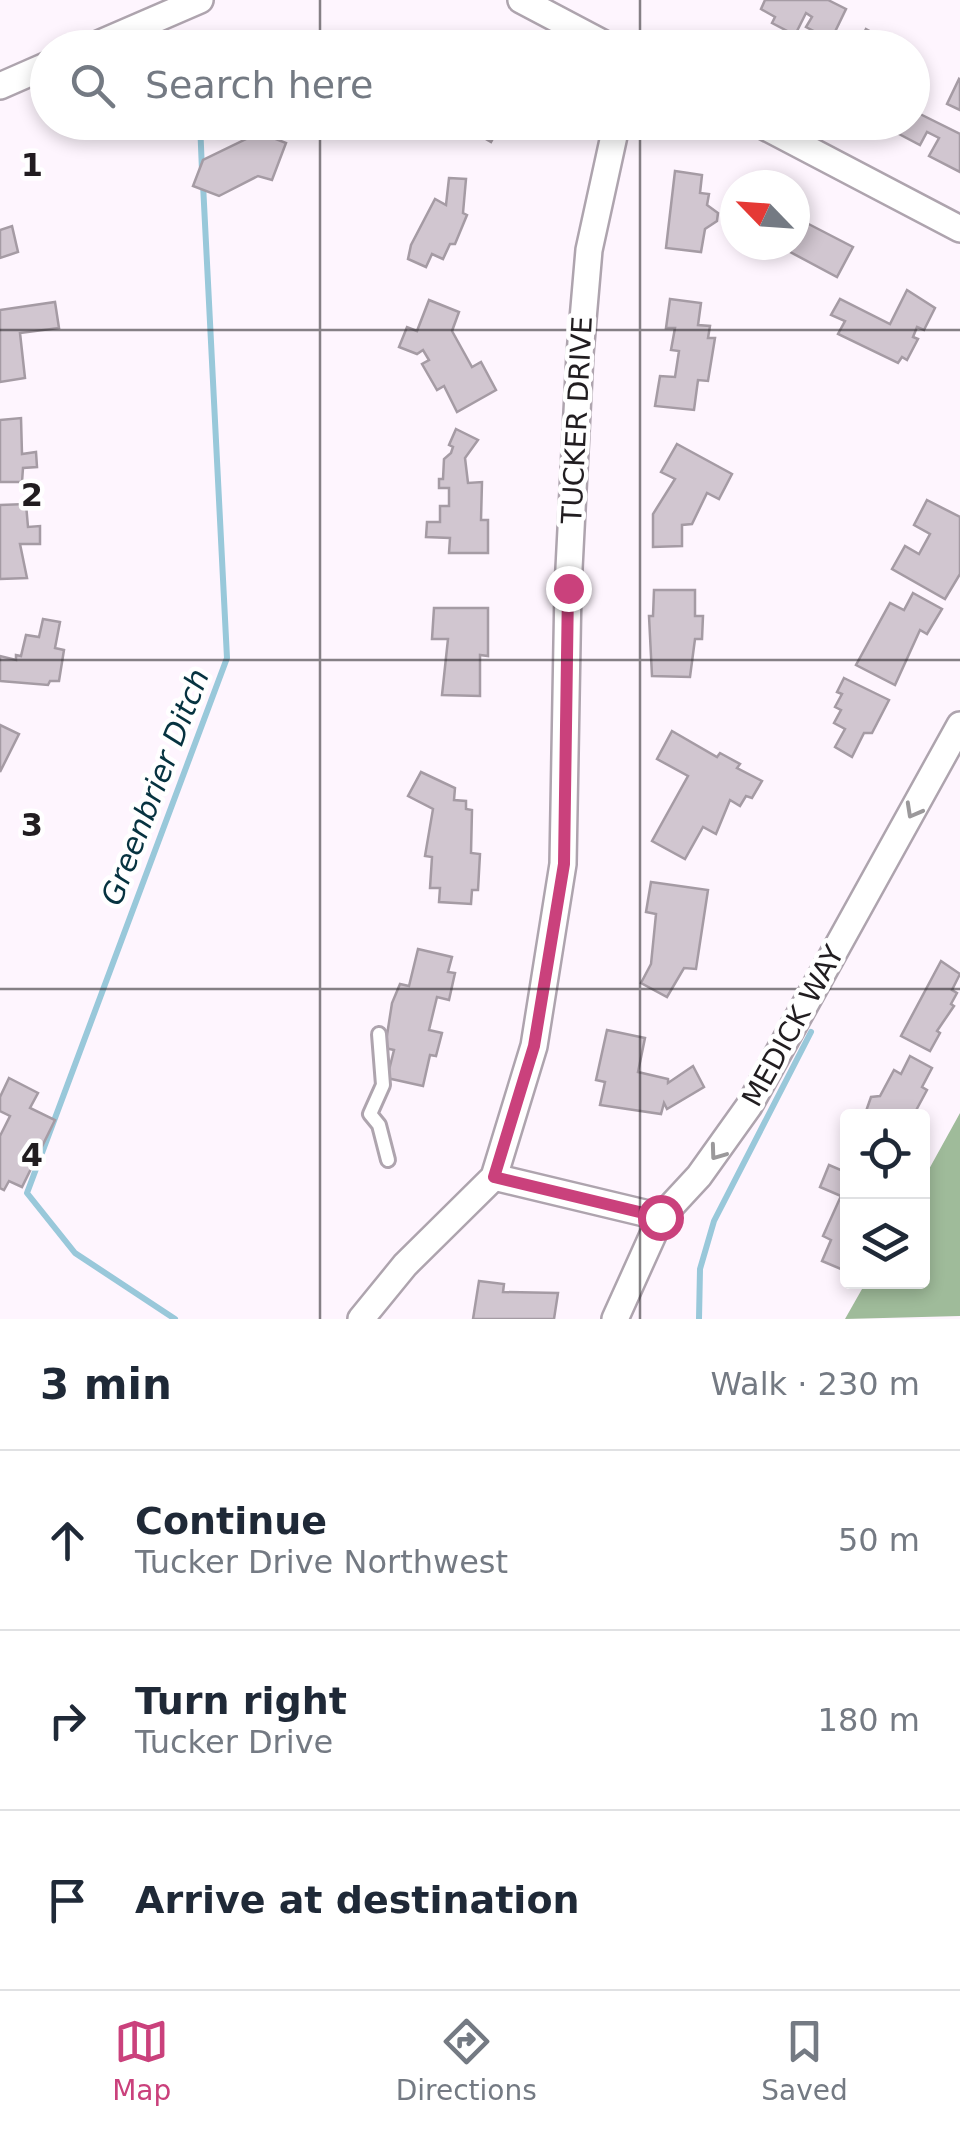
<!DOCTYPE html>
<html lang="en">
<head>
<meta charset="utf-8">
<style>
  body { margin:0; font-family:"DejaVu Sans",sans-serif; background:#f6f6f7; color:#1f2937 }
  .controls { position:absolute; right:30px; bottom:30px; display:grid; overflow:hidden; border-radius:10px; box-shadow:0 5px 15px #0003 }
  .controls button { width:90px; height:90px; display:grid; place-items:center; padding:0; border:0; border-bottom:2px solid #e0e1e3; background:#fff; color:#1f2937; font:50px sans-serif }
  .compass { position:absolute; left:720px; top:170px; width:90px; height:90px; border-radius:50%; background:#fff; box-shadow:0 5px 15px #0003; rotate:295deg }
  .stop { position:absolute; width:30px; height:30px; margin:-22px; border:8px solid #ca417c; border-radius:50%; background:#fff }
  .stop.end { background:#ca417c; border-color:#fff; box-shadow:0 2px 10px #0008 }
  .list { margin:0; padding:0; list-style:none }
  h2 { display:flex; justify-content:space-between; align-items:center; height:130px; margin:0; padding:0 40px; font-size:42px }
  h2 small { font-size:32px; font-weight:400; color:#747a83 }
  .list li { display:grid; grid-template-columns:65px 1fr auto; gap:30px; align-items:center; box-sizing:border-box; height:180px; padding:0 40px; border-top:2px solid #e0e1e3 }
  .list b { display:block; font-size:38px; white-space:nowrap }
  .list p { margin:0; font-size:32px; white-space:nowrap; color:#747a83 }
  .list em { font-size:32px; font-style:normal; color:#747a83 }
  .icon { flex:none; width:55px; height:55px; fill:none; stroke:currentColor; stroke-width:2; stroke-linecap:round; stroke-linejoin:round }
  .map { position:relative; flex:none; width:960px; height:1319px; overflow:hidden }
  .search { position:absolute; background:#fff; box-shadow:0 5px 15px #0003; left:30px; right:30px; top:30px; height:110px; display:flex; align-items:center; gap:25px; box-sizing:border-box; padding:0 35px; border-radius:55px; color:#747a83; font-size:38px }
  .sheet { height:670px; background:#fff }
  nav { display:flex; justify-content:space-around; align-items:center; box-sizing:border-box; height:140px; border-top:2px solid #e0e1e3; background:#fff; font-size:28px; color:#747a83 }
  nav a { display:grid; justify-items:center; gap:5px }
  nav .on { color:#ca417c }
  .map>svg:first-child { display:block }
  .forest { fill:#9fbb9a }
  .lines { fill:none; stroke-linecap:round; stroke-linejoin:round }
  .stream { stroke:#99c8da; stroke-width:6 }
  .building { fill:#d1c6d0; stroke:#a59ba4; stroke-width:2.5 }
  .lane-casing { stroke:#aea4ae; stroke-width:18 }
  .street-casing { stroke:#aea4ae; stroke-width:30 }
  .lane { stroke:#fff; stroke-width:12 }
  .street { stroke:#fff; stroke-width:25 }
  .oneway { stroke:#9b999b }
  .route { stroke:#ca417c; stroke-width:12 }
  .grid { fill:none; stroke:#211d20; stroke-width:2.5; stroke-opacity:0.55 }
  .labels { text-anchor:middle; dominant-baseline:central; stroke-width:9; stroke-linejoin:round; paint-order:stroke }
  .street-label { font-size:28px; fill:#211d20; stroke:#fff }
  .water-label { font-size:30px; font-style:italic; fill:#063340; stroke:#fff }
  .grid-label { font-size:32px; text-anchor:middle; font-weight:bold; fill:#211d20; stroke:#fff; stroke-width:9; stroke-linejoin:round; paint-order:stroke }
</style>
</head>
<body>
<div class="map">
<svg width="960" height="1319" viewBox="0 0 960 1319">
  <rect width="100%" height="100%" fill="#fef5fe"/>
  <polygon class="forest" points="960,1113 960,1316 845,1319 866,1282 922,1282 923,1180"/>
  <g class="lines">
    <g class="stream">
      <polyline points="200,122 202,171"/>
      <polyline points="175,1319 75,1253 27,1193 227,658 203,184"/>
      <polyline points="699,1319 700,1269 714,1221 811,1032"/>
    </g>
  </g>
  <g class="building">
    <polygon points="765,0 828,0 846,9 831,40 806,27 812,17 806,13 795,35 772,23 775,17 761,9"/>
    <polygon points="866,29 899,47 898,48 856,48"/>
    <polygon points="959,79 960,80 960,110 947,104"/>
    <polygon points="912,110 960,134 960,172 929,156 939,138 927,132 920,145 899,134 905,122 912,122"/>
    <polygon points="457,122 502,122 491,142"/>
    <polygon points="253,130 286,143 272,180 258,176 219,196 193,186 203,160 250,137"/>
    <polygon points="675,171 702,175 700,193 709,194 707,205 718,213 717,221 705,229 701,252 666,248"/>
    <polygon points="449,178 466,179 463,213 467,215 455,244 450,244 443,259 432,254 426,267 408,259 411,245 435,199 446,205"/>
    <polygon points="795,217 853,247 837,277 777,245 795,245"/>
    <polygon points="12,226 18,252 0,258 0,230"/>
    <polygon points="907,290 935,308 924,330 917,327 913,337 918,339 907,360 902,357 898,363 838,334 845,321 831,315 840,299 890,324"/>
    <polygon points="670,299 701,303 698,325 710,326 708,338 715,338 708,381 698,380 694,410 655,406 660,376 675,377 679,351 671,350 675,328 666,328"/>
    <polygon points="429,300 459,312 452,331 472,367 481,362 496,390 457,412 444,386 437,390 422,364 429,360 423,350 417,354 399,347 407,327 417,331"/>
    <polygon points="55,302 59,328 20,333 25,378 0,382 0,310"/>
    <polygon points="21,418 22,454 36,452 37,467 23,468 22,482 0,482 0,420"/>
    <polygon points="456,429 478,440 465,458 468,483 482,482 481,520 488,520 488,553 449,553 450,538 426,537 427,522 440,522 440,506 449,506 449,488 439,488 439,479 443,479 444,459 451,453 453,447 449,445"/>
    <polygon points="677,444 732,474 719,499 707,493 692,524 682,525 682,546 653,547 653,514 675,479 661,472"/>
    <polygon points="927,500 960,517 960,574 945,599 892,569 905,546 919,554 930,534 914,525"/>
    <polygon points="26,504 28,527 40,526 40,544 20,544 27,578 0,579 0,505"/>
    <polygon points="654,590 695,590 695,616 703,616 702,639 695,639 690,677 652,676 649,616 653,616"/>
    <polygon points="913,593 942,609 927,634 920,630 895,685 856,665 890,603 904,610"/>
    <polygon points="434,608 488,608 488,656 480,655 480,696 442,695 448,639 432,639"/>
    <polygon points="43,619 60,622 55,648 64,650 59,681 50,681 48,685 0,681 0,656 16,660 16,655 21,656 26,635 39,637"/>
    <polygon points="844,678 889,700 872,733 864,733 852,757 835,747 845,729 834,723 841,710 835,707 842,694 837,692"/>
    <polygon points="0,725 19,734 0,772"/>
    <polygon points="672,731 717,757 720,753 740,764 737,768 762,781 752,798 746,796 740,806 730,800 716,834 703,827 685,859 652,841 688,776 657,759"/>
    <polygon points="421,772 455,788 454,800 466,801 466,809 472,810 471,853 480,854 478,890 472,890 471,904 439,902 440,888 430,888 432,857 425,856 433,809 408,796"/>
    <polygon points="651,882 708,890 696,969 684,968 667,997 641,983 651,964 656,914 646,912"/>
    <polygon points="418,949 452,957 448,972 455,973 449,1000 437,997 429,1030 442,1033 436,1056 430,1055 423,1086 387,1078 394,1050 385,1048 392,1003 400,984 409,986"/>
    <polygon points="941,961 960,974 952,990 957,993 951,1004 954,1006 937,1031 940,1033 930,1051 901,1036"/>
    <polygon points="607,1030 645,1038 638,1072 668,1079 668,1083 693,1066 704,1087 667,1109 664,1103 661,1114 600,1105 605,1082 596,1080"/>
    <polygon points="910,1056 932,1068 922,1087 927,1090 913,1116 865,1114 871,1097 880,1096 894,1070 901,1074"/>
    <polygon points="9,1078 38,1093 30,1108 55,1120 22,1187 9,1181 4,1190 0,1188 0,1136 10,1116 0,1111 0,1097"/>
    <polygon points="829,1165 848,1173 848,1272 822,1261 831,1240 823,1236 841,1196 820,1187"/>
    <polygon points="479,1281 504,1284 503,1292 558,1293 554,1319 473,1319"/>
  </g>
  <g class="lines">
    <defs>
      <polyline id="lane" points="379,1034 383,1085 370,1114 379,1125 388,1160"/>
      <g id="street">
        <polyline points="521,0 612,48"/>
        <polyline points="89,48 200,0"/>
        <polyline points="0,86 48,65"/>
        <polyline points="756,122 960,229"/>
        <polyline points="494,1177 661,1217"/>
        <polyline points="361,1319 405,1265 494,1177 534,1046 563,864 568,588 580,354 589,250 617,122"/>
        <polyline points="615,1319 661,1217 699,1176 749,1106 960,725"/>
      </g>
    </defs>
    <use href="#lane" class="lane-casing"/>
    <use href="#street" class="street-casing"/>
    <use href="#lane" class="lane"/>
    <use href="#street" class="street"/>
  </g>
  <defs><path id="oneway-chevron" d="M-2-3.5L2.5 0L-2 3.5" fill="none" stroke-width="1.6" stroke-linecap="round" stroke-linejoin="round" transform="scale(2.5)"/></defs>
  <g class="oneway">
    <use href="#oneway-chevron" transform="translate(913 811) rotate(119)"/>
    <use href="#oneway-chevron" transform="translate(717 1153) rotate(126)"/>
  </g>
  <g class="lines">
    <polyline class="route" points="568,588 564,864 534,1046 494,1177 660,1217"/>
  </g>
  <path class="grid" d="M320,0v48M640,0v48M320,122v1197M640,122v1197M0,330h960M0,660h960M0,989h960"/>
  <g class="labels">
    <g class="street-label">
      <text transform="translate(577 420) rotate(-87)">TUCKER DRIVE</text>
      <text transform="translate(793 1026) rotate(-61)">MEDICK WAY</text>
    </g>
    <g class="water-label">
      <text transform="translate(155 787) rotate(-69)">Greenbrier Ditch</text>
    </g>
  </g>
  <g class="grid-label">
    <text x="32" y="176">1</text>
    <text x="32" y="506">2</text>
    <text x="32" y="836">3</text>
    <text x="32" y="1166">4</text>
  </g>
</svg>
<div class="controls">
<button><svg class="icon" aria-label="locate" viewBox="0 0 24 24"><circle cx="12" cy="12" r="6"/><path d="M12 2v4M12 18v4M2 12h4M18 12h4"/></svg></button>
<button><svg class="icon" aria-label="layers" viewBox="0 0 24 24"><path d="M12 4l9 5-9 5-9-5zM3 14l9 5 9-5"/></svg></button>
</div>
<svg class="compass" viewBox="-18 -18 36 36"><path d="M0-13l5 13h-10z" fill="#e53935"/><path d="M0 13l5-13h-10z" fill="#747a83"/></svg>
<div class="stop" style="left:660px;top:1217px"></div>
<div class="stop end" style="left:568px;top:588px"></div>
<div class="search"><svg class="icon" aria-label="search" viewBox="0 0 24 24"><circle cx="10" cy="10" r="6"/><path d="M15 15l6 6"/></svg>Search here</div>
</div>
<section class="sheet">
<h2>3 min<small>Walk · 230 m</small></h2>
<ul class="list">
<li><svg class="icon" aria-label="ahead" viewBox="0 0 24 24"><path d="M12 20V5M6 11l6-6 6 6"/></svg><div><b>Continue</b><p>Tucker Drive Northwest</p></div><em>50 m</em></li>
<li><svg class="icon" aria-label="right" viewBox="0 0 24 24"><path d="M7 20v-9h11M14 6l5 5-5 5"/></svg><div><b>Turn right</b><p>Tucker Drive</p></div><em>180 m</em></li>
<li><svg class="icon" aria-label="arrive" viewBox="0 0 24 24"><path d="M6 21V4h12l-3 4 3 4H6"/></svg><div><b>Arrive at destination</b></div></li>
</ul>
</section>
<nav>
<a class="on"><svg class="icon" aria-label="map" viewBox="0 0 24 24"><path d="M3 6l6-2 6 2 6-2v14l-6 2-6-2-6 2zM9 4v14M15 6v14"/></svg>Map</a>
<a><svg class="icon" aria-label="directions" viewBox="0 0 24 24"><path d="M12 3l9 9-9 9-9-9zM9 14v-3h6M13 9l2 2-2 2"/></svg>Directions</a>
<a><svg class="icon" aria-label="saved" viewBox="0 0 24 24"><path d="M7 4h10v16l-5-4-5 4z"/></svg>Saved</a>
</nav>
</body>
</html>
